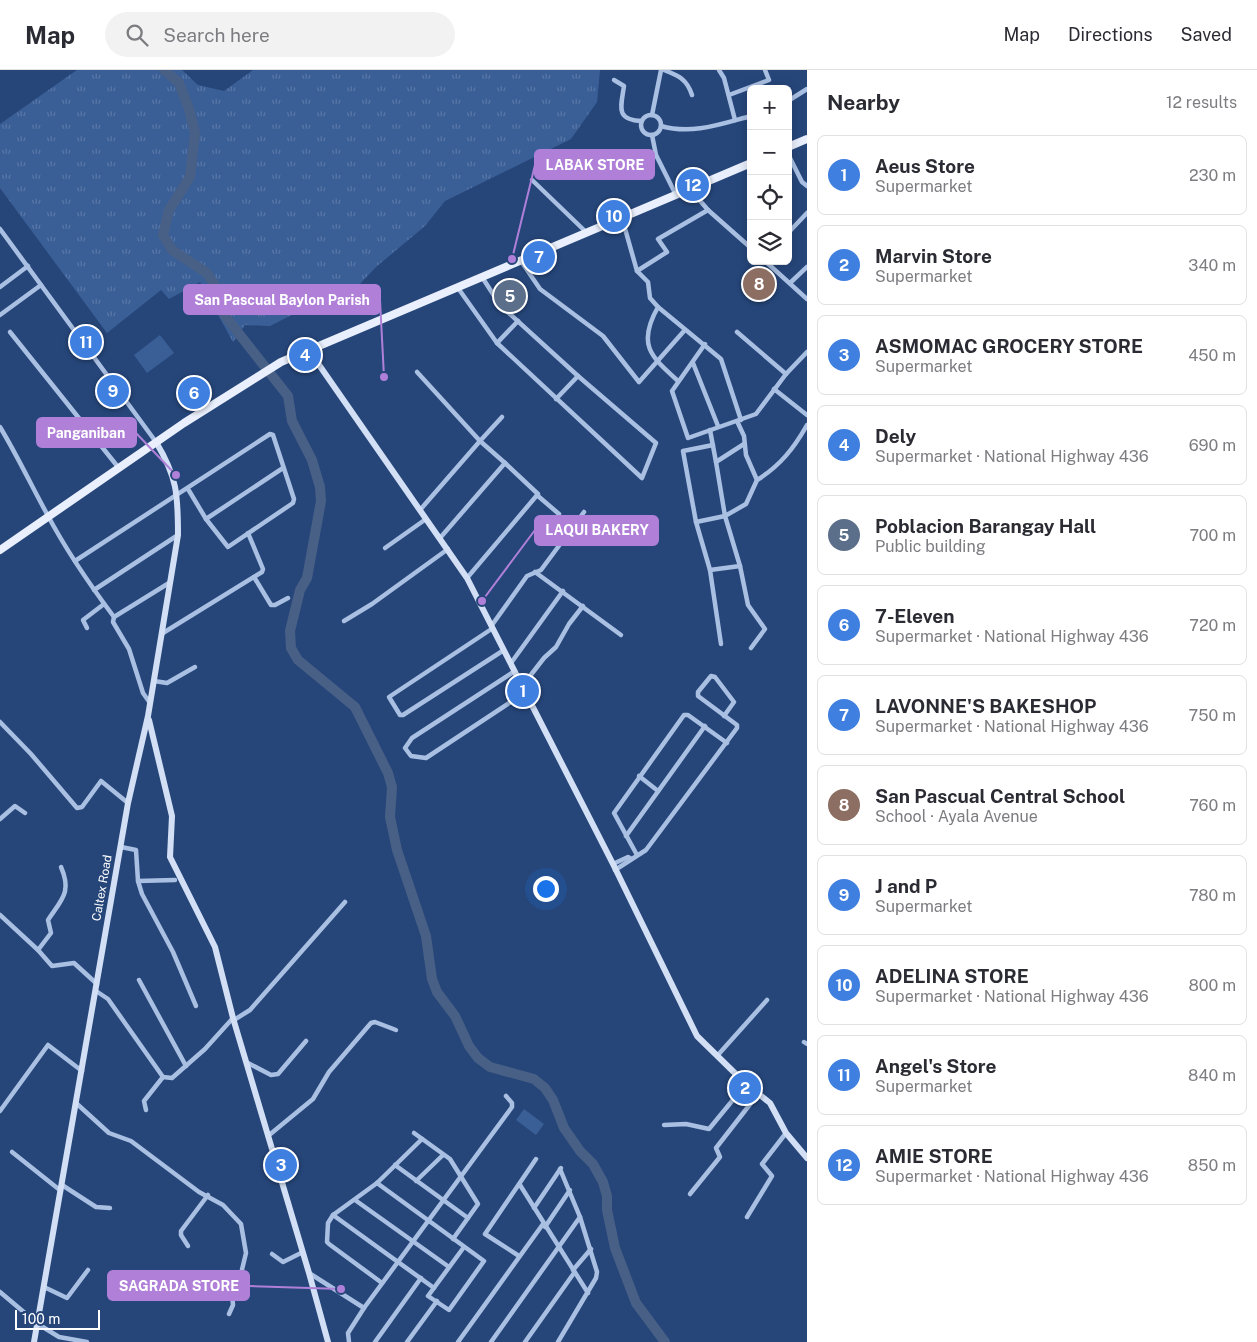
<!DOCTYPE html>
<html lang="en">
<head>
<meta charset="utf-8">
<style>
  body { margin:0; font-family:"Public Sans",sans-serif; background:#f2f2f3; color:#2b2b33 }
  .controls { position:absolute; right:15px; top:15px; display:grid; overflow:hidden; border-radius:8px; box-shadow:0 2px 12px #0003 }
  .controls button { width:45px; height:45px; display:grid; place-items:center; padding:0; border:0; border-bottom:1px solid #e1e1e2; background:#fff; color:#2b2b33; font:25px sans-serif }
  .scale { position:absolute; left:15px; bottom:12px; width:85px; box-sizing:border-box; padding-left:5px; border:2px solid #fff; border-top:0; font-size:14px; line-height:18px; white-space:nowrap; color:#fff; -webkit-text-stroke:4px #26467a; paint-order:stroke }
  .you { position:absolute; left:545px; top:818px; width:18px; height:18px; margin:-12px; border:4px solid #fff; border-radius:50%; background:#1a73e8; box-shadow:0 0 0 8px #1a73e833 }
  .badge { display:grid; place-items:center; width:32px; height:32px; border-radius:50%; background:#82754e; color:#fff; font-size:16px; font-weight:700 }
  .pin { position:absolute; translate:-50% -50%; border:2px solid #fff; box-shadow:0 1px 5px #0006 }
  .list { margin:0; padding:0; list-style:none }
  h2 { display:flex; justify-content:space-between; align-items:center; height:65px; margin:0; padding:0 20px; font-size:21px }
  h2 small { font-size:16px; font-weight:400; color:#7c7c81 }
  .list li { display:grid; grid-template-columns:32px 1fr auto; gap:15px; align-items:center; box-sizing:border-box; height:80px; margin:0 10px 10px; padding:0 10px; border:1px solid #e1e1e2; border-radius:8px }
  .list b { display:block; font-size:19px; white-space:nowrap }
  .list p { margin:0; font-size:16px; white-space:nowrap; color:#7c7c81 }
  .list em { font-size:16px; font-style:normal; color:#7c7c81 }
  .icon { flex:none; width:28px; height:28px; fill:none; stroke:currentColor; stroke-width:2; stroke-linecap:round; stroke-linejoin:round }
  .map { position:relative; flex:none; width:807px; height:1272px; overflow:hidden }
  header { display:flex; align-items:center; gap:30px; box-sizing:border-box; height:70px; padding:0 25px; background:#fff; border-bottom:1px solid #e1e1e2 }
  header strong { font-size:24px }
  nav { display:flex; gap:28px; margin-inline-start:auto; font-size:18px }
  .search { width:350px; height:45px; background:#f2f2f3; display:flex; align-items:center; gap:12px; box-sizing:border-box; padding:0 18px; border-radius:28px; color:#7c7c81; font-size:19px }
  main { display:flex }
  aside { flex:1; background:#fff }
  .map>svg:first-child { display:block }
  .grass { fill:url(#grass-tufts) }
  .garden { fill:#3a5f97 }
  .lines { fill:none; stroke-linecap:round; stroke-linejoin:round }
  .river { stroke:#496086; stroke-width:10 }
  .street { stroke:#aac0e3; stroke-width:4.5 }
  .secondary { stroke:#d2dff4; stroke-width:6 }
  .primary { stroke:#e9effc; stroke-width:8 }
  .labels { text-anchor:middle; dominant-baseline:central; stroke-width:4; stroke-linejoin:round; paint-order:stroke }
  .street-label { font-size:12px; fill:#fff; stroke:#26467a }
  .leader { fill:none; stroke:#b080d9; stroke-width:2 }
  .callout-dot { fill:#b080d9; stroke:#26467a; stroke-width:2 }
  .callout { fill:#b080d9; stroke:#b080d9; stroke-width:2 }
  .callout-label { font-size:14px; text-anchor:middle; font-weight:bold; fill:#fff }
</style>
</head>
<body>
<header>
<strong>Map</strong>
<div class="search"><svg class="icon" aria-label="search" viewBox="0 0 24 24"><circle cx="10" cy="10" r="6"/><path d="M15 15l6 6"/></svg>Search here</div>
<nav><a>Map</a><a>Directions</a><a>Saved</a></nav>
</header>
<main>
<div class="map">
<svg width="807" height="1272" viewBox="0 0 807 1272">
  <defs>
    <pattern id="grass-tufts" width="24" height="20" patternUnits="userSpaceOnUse" patternTransform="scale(1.25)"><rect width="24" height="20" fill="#3a5f97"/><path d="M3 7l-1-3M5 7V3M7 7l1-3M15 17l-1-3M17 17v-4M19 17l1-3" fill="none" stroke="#5877a7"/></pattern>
  </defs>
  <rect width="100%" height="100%" fill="#26467a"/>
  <polygon class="grass" points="77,0 182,0 198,15 224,21 253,0 600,0 597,32 571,69 445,131 425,156 376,197 357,217 333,224 270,256 245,255 233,272 200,212 169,229 161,220 107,263 0,118 0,54"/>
  <g class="garden">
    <polygon points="160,265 174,283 147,303 134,285"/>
    <polygon points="524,1039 544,1054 536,1065 516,1050"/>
  </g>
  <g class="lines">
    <polyline class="river" points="164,0 179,13 189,39 195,63 190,107 169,140 163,165 172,180 207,203 216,217 225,246 288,326 292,351 312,390 320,417 321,431 307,508 300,520 290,561 291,578 298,590 355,637 388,703 392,717 390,747 397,780 426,866 432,909 437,922 455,946 469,976 478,988 490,997 534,1009 545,1018 553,1030 564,1058 580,1081 593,1094 603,1112 607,1126 607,1140 615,1178 636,1233 665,1272"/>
    <g class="street">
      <path d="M664,0c15,6 23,9 28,25"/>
      <polyline points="719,0 724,8 735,50"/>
      <path d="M614,10l10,6c-3,21 -9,34 18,35"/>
      <polyline points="729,25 769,10 765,0"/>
      <polyline points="788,31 807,19"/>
      <polyline points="652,45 661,0"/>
      <circle cx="651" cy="55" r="10"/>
      <path d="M661,56c31,9 60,-2 90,-10"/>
      <polyline points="652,65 656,85 676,125"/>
      <polyline points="788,84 802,112 807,116"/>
      <polyline points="532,110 586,162"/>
      <polyline points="690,119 708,140 751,178"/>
      <path d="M622,148l15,53 11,11 2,16 8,9c-21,37 -8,49 20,74"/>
      <polyline points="0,159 156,372"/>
      <polyline points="788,163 807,143"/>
      <polyline points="521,191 540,219 603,266 639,312 684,261"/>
      <polyline points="765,191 807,229"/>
      <polyline points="637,201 667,182 658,169 708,140"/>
      <polyline points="790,213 807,197"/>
      <polyline points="0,217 28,196"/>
      <polyline points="458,218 497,273 642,408 656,373 578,306 500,235 482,207"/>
      <polyline points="658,237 721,289 741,350"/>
      <polyline points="0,245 41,215"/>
      <polyline points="10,262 118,397"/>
      <polyline points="737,262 786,304"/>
      <polyline points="497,273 518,251"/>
      <polyline points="705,274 672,321 688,368 756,344 786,304 807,282"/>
      <polyline points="693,293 718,356"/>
      <polyline points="417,302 480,371 502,347"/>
      <polyline points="774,319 807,345"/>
      <polyline points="556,329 578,306"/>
      <path d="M737,351l7,15 2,19 11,25c23,-14 37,-32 50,-55"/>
      <path d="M0,357c17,28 31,58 47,87 19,36 43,71 67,103l55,-34"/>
      <polyline points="710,360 716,392"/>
      <polyline points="744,374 716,392 725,446 740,496 710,500 696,452 725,446 746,434 757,410"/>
      <polyline points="538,426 559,444"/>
      <polyline points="420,440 480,371 505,393 440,468"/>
      <polyline points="206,449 283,398"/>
      <polyline points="696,452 683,381 713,375"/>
      <polyline points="385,478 426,449"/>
      <polyline points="75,491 270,364 273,365 294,429 293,433 228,477 206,449 188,419"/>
      <polyline points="740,496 748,535 765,559 751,578"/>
      <polyline points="710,500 721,574"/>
      <polyline points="535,502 621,565"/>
      <polyline points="254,507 271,535 275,535 288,528"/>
      <polyline points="467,508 538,424 505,393"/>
      <polyline points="94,520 178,465"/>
      <polyline points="114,547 113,552 129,579 143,623 150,633"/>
      <polyline points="344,551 372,534 448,479"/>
      <polyline points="492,555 527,506 541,500 584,442"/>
      <polyline points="87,558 83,550 104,534"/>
      <polyline points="493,558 389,627 400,645 403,645 504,580"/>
      <polyline points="163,563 262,502 263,499 248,463"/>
      <polyline points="511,593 563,521"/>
      <polyline points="515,601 412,668 405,678 411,686 426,688 526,622"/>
      <polyline points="154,611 167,613 195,597"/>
      <polyline points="521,612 530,606 544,588 556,577 569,554 583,536"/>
      <polyline points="0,652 31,684 77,738 82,737 101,711 128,733"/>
      <polyline points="639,706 658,721"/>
      <polyline points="0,749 15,736 25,743"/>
      <polyline points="626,766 705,656"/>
      <polyline points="121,777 136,780 138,811 142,824 173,882 196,936"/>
      <polyline points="637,785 614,743 684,645 688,645 727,673"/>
      <polyline points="613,794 628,787 630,788"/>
      <polyline points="615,800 646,780 737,658 737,655 698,626 698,622 711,606 715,607 734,632 724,646"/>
      <polyline points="138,811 175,810"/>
      <polyline points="0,845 38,880 52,896 74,893 97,914"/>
      <path d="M38,880l13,-17 -3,-13c14,-21 24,-28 13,-53"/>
      <polyline points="139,910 186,996"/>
      <polyline points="96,921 108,929 163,1007 172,1008 205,979 233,948"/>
      <polyline points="234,950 250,940 345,832"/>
      <polyline points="804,972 807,974"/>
      <polyline points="717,986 767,930"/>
      <polyline points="248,993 271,1005 278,1004 306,971"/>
      <polyline points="76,1033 109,1063 131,1071 199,1122 223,1135 241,1154 246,1183 239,1212 232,1223 233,1235 229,1244"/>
      <polyline points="146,1040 144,1031 163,1007"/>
      <polyline points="0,1041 48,975 82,1001"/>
      <polyline points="664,1055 686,1054 709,1059 746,1014"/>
      <polyline points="414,1063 450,1089 478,1134 453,1169"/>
      <polyline points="268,1066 313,1029 329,1002 371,953 375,952 396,960"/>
      <polyline points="12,1082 61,1121"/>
      <polyline points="395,1095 468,1148"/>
      <polyline points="416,1111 443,1085"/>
      <polyline points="377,1113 484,1191 449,1240 428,1226 464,1177"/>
      <polyline points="62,1115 96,1137 110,1138"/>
      <polyline points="520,1115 588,1223"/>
      <polyline points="690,1124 720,1087 716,1078 758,1024"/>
      <polyline points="355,1130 449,1197"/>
      <polyline points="534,1138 561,1098"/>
      <polyline points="333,1145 434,1218"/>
      <polyline points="747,1147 772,1106 762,1094 786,1063"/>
      <polyline points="545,1157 570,1120"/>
      <polyline points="188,1176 181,1165 181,1161 208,1125"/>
      <polyline points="272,1184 283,1192 303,1182"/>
      <polyline points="519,1186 485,1164 536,1089"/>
      <polyline points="573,1200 591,1179"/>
      <polyline points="309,1203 364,1238"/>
      <polyline points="195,1213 213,1223 232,1223"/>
      <polyline points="382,1213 329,1174 327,1172 328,1153 333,1145 377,1113 422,1069"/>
      <polyline points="44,1217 67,1228 88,1200"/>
      <polyline points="0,1222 38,1254 59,1267 87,1272"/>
      <polyline points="349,1272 348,1263 364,1238 512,1037 512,1033 506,1026"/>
      <polyline points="375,1272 421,1208"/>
      <polyline points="407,1272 437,1231"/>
      <polyline points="458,1272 543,1154"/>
      <polyline points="491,1272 580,1147"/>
      <polyline points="525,1272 574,1203"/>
      <polyline points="558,1272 596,1208 597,1202 580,1147 560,1099"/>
    </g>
    <g class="secondary">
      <polyline points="308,279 467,508 613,794 697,966 746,1014 770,1033 786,1063 807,1088"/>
      <polyline points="149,650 172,746 170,787 215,877 233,948 309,1203 328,1272"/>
      <path d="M34,1272l94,-539 20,-87 30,-181c0,-41 -1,-58 -22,-93"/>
    </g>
    <g class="primary">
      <polyline points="788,77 807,69"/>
      <polyline points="0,480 184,353 281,292 751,93"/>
    </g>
  </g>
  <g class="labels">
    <g class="street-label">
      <text transform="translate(102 818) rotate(-80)">Caltex Road</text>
    </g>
  </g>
  <path class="leader" d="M512 189L535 95M384 307L380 230M176 405L136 363M482 531L535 460M341 1219L249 1216"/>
  <g class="callout-dot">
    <circle cx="512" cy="189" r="5"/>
    <circle cx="384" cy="307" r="5"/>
    <circle cx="176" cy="405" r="5"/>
    <circle cx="482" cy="531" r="5"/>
    <circle cx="341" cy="1219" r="5"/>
  </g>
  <g class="callout">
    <rect x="535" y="80" width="119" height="29" rx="5"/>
    <rect x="184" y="215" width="196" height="29" rx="5"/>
    <rect x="37" y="348" width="99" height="29" rx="5"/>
    <rect x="535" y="446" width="123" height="29" rx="5"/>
    <rect x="108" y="1201" width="141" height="29" rx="5"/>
  </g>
  <g class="callout-label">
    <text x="595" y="100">LABAK STORE</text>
    <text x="282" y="235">San Pascual Baylon Parish</text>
    <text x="86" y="368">Panganiban</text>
    <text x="597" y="465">LAQUI BAKERY</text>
    <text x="179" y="1221">SAGRADA STORE</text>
  </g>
</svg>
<div class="controls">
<button>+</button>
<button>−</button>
<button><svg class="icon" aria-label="locate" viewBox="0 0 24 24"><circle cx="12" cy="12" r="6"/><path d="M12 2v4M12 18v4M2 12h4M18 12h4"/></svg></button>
<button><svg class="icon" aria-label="layers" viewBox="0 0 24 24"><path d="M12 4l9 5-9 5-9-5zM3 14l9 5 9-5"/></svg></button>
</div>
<div class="scale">100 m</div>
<div class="you"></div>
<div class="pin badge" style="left:523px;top:621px;background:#3f7fe0">1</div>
<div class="pin badge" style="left:745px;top:1018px;background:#3f7fe0">2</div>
<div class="pin badge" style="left:281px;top:1095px;background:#3f7fe0">3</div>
<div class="pin badge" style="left:305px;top:285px;background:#3f7fe0">4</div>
<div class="pin badge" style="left:510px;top:226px;background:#5c6f8a">5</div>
<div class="pin badge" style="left:194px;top:323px;background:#3f7fe0">6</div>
<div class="pin badge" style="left:539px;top:187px;background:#3f7fe0">7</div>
<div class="pin badge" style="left:759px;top:214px;background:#8d6e63">8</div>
<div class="pin badge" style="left:113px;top:321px;background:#3f7fe0">9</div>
<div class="pin badge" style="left:614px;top:146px;background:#3f7fe0">10</div>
<div class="pin badge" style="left:86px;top:272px;background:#3f7fe0">11</div>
<div class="pin badge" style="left:693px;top:115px;background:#3f7fe0">12</div>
</div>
<aside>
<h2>Nearby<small>12 results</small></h2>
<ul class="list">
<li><span class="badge" style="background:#3f7fe0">1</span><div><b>Aeus Store</b><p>Supermarket</p></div><em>230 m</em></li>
<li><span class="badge" style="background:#3f7fe0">2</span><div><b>Marvin Store</b><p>Supermarket</p></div><em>340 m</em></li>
<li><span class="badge" style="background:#3f7fe0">3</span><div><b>ASMOMAC GROCERY STORE</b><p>Supermarket</p></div><em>450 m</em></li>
<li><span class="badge" style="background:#3f7fe0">4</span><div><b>Dely</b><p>Supermarket · National Highway 436</p></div><em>690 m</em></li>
<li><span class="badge" style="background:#5c6f8a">5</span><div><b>Poblacion Barangay Hall</b><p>Public building</p></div><em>700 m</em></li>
<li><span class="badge" style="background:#3f7fe0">6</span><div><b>7-Eleven</b><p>Supermarket · National Highway 436</p></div><em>720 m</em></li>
<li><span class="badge" style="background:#3f7fe0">7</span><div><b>LAVONNE'S BAKESHOP</b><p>Supermarket · National Highway 436</p></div><em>750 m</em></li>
<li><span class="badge" style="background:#8d6e63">8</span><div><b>San Pascual Central School</b><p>School · Ayala Avenue</p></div><em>760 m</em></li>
<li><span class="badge" style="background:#3f7fe0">9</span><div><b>J and P</b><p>Supermarket</p></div><em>780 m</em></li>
<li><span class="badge" style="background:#3f7fe0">10</span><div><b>ADELINA STORE</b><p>Supermarket · National Highway 436</p></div><em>800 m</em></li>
<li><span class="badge" style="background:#3f7fe0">11</span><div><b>Angel's Store</b><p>Supermarket</p></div><em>840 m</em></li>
<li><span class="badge" style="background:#3f7fe0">12</span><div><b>AMIE STORE</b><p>Supermarket · National Highway 436</p></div><em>850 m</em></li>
</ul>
</aside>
</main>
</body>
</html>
